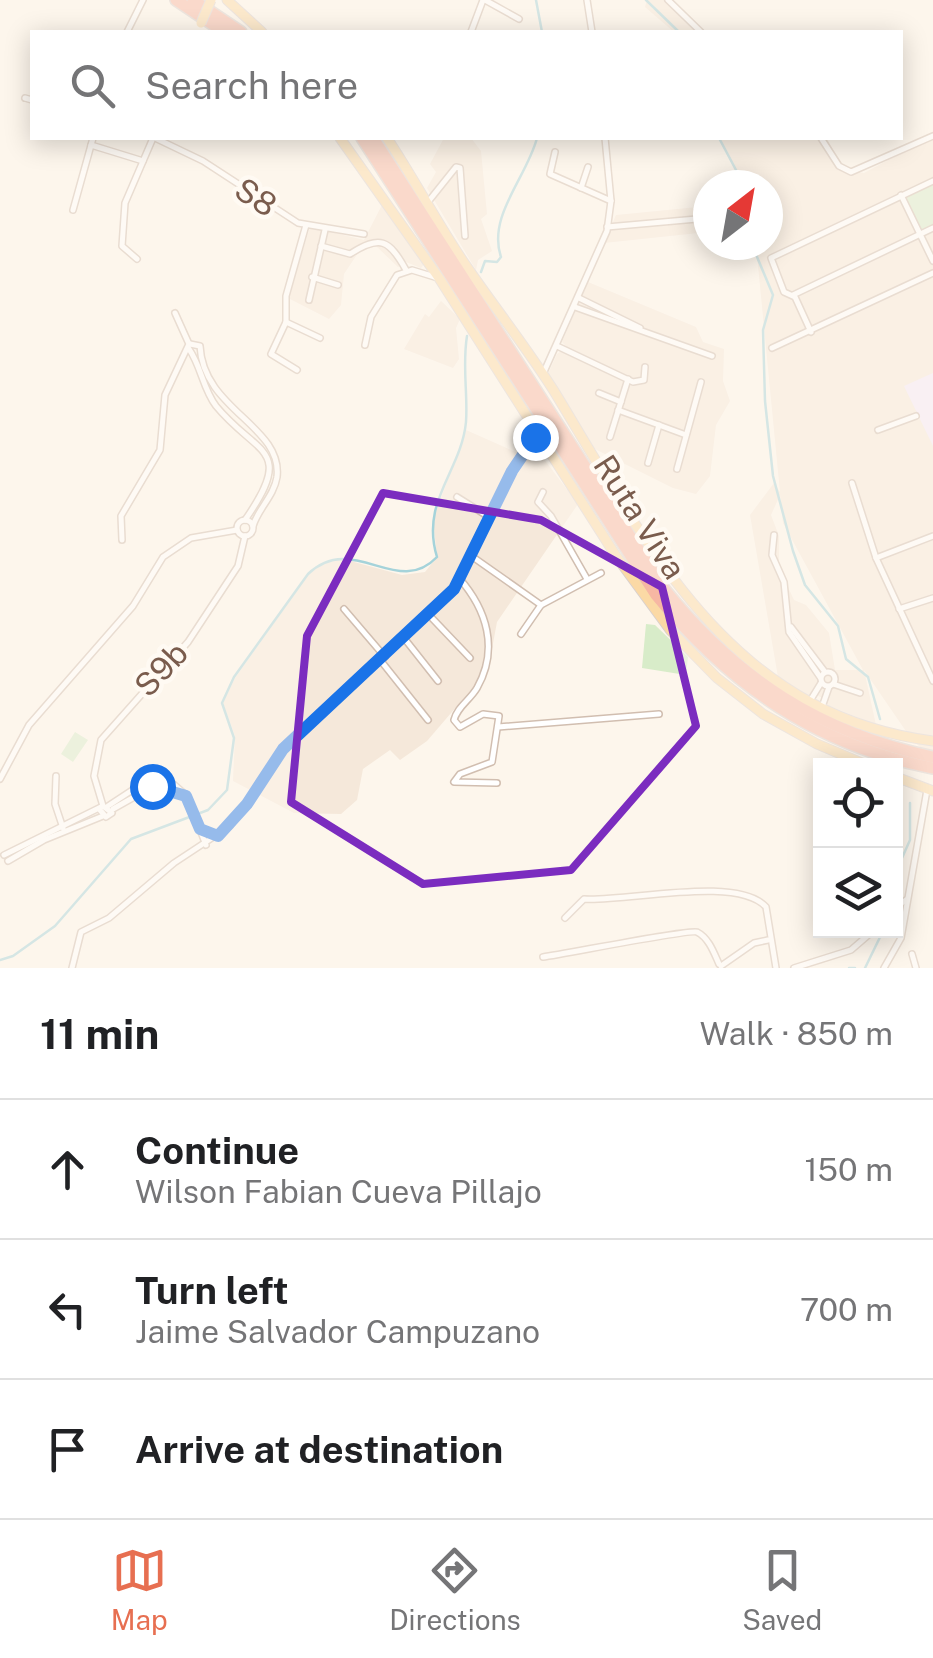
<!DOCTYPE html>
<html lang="en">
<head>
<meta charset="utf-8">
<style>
  body { margin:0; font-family:"Public Sans",sans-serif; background:#f2f2f2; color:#202124 }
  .controls { position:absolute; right:30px; bottom:30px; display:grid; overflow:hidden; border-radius:0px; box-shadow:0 5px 25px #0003 }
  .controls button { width:90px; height:90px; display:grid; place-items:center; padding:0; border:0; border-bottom:2px solid #e0e0e0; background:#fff; color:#202124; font:50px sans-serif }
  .compass { position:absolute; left:693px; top:170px; width:90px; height:90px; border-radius:50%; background:#fff; box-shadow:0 5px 25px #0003; rotate:31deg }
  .stop { position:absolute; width:30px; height:30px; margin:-22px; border:8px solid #1a73e8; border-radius:50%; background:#fff }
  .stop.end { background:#1a73e8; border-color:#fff; box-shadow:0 2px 10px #0008 }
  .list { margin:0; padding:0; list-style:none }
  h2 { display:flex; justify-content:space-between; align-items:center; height:130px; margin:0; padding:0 40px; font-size:42px }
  h2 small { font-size:32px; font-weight:400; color:#757577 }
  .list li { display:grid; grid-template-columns:65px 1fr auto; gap:30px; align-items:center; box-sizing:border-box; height:140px; padding:0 40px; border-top:2px solid #e0e0e0 }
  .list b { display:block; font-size:38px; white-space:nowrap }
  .list p { margin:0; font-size:32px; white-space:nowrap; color:#757577 }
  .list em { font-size:32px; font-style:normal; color:#757577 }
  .icon { flex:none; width:55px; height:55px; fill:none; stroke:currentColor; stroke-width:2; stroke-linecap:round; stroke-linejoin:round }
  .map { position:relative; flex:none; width:933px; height:968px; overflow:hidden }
  .search { position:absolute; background:#fff; box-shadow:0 5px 25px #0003; left:30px; right:30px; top:30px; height:110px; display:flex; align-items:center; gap:25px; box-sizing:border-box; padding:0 35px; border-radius:0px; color:#757577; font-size:38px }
  .sheet { height:550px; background:#fff }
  nav { display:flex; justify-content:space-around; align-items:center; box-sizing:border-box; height:140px; border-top:2px solid #e0e0e0; background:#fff; font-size:28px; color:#757577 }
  nav a { display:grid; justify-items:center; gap:5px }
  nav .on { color:#e76f51 }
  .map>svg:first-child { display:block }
  .residential { fill:#f5e8da; fill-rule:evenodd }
  .education { fill:#f3e8fa }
  .green { fill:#d8ecc9 }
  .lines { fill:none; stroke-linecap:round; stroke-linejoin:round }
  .stream { stroke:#a5d3da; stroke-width:2.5 }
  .street-casing { stroke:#d1beb0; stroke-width:8 }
  .primary-casing { stroke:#dad1cd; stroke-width:11 }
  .highway-casing { stroke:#dad1cd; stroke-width:14 }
  .street { stroke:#fff; stroke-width:5 }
  .primary { stroke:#fbd9a5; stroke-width:9 }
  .highway { stroke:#f7b7a3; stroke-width:11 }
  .primary-bridge-casing { stroke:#dad1cd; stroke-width:11; stroke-linecap:butt }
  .primary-bridge { stroke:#fbd9a5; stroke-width:9 }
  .route { stroke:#1a73e8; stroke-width:12 }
  .marked { fill:none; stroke:#7b2cbf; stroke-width:8; stroke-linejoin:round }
  .labels { text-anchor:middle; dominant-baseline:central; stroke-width:9; stroke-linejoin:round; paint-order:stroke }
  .street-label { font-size:32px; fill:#7a5c4d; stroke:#fffaf3 }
</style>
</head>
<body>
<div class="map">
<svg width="933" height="968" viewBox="0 0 933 968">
  <rect width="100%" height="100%" fill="#fdf6ec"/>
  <g class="residential">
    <polygon points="647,0 671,0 703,32 674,32 645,7"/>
    <path d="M933,136v622l-21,-18 -48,-70 12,55 -51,-21 1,-4 -13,-7 -3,4 -32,-20 -28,-162 24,-32 6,9 -24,-247h12v-60h-26l-23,-47h108l15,31 22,4zM780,495l3,28 80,147h-28l-6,-37 -23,-28 -12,-5 -15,-32v-32l-8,-21z"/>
    <polygon points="444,138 471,138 481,151 487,214 481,219 492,251 478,260 476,270 427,188 436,172 430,164"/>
    <polygon points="384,201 425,263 421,268 406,262 398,267 375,245 360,250 344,274 341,305 329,319 288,298 310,227 364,240"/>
    <polygon points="708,206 708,232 604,243 616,215"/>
    <polygon points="588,282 696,327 703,342 724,349 723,381 730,401 716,425 710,476 696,494 673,488 595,449 548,374 557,354 567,347 562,342"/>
    <polygon points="441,301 460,319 456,328 459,359 453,368 404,349 425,314 429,317"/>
    <polygon points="466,430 520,454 511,470 518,474 534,446 578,504 497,622 488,670 427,741 400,760 390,750 363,769 357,800 341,814 294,813 233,781 235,736 223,703 235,678 308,575 323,563 343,559 402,575 425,572 437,557 433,520"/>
  </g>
  <polygon class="education" points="933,373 933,446 904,386"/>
  <g class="green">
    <polygon points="933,183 933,225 921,231 904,196"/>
    <polygon points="646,624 655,625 688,657 686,675 642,668"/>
    <polygon points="75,732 88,740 73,762 61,754"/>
  </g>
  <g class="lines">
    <g class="stream">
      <polyline points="536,0 542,32"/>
      <polyline points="646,0 679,32"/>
      <polyline points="719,138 744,185"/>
      <polyline points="752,245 773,295 763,330 765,401 773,476 793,551 805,585 838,626 846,659 868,677 880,719"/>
      <path d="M481,272l4,-11 12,1 4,-5c-14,-41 26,-80 36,-119"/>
      <polyline points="896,898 900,886 898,867 910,840 910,803"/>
      <path d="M0,960l13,-4 42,-30 76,-87 77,-29 19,-20 7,-52 -12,-35 12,-26 74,-103c46,-43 89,25 129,-17 -17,-56 24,-85 29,-135 2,-29 -4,-56 1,-86"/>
      <polyline points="849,968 855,968"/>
      <polyline points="865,968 883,931"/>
    </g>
    <defs>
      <g id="street">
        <polyline points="485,0 519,19"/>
        <polyline points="587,0 592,32"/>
        <polyline points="668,0 701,32"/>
        <polyline points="127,32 143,0"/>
        <polyline points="471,32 483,0"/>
        <polyline points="25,98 32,100"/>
        <polyline points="155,138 203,161 298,223 364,234"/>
        <polyline points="821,138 839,166 851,172 933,136"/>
        <polyline points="91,145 143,161"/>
        <polyline points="555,152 550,174 611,201"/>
        <polyline points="581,188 588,167"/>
        <polyline points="901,195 933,261"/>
        <polyline points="428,202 456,167 460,168 465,236"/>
        <polyline points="73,210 93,138"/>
        <polyline points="607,227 708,218"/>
        <path d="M321,246l29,8c30,-19 39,-15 56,16"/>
        <polyline points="137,259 122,246 125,203 153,138"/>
        <polyline points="312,277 338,285"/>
        <polyline points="793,295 933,228"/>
        <polyline points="579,298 640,328"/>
        <polyline points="309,300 325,230"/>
        <polyline points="575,307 712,356"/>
        <polyline points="286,322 320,338"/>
        <polyline points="811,332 795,297 784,292 771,258 933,181"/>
        <path d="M190,344l10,2c3,64 83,80 77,131 -3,19 -19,32 -24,49"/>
        <polyline points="365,345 371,317 397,275 412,270 438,278"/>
        <polyline points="557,346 633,382 644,380 645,367"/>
        <polyline points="772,348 933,273"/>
        <path d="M189,349c12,17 14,40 27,57 41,50 80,41 29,114"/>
        <polyline points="297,370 271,354 286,322 286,296 306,225"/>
        <polyline points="543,374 607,231 611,201 605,138"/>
        <polyline points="599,393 621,402"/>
        <polyline points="618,410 686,435"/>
        <polyline points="878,430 916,416"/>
        <polyline points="610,437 628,379"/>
        <polyline points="648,463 659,425"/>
        <polyline points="677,469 701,382"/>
        <polyline points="852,483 876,558 933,681"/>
        <polyline points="543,492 538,502 551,516 587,579"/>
        <polyline points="457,497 489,517"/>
        <circle cx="245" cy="528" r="8"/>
        <polyline points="774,535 772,555 784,582 789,632 820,677"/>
        <polyline points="122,540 121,516 160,450 165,395 189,344 175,313"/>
        <polyline points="470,555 541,605"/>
        <polyline points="876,558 933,536"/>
        <path d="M459,578c28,32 40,71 18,110 -7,12 -20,19 -23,32l6,7 23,-13 16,2 -7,46 -32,12 -6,8 43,1"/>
        <polyline points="344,609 385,657"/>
        <polyline points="899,609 933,598"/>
        <polyline points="429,615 470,658"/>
        <polyline points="791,627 825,672"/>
        <polyline points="521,634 541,605 601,573"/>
        <polyline points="404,638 438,681"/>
        <polyline points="381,661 428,720"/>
        <circle cx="828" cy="679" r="7"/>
        <polyline points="833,684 860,693"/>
        <polyline points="810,701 821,683"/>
        <polyline points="822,707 829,687"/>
        <polyline points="498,727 659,714"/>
        <polyline points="56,776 55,804 63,828"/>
        <polyline points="0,779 29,725 133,606 163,557 191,538 237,530"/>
        <polyline points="103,806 94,776 101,740 188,642 238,566 245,536"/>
        <polyline points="108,806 143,783 171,782 187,796 206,845"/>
        <polyline points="113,809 152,787 184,795"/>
        <polyline points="4,855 103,806 112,813 106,817 100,810"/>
        <polyline points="8,861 44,840 103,816"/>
        <polyline points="896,907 906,900"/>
        <path d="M565,918l19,-19c43,3 153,-24 182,8l10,61"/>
        <polyline points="912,954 916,968"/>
        <path d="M543,957c22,-3 146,-28 154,-25 12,6 17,21 22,32"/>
        <polyline points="721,966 754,943 768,940"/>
        <polyline points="72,968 81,932 109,918 174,863 230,826 283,749 454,589 512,471 537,435"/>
        <polyline points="794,968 851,950 873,931"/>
        <polyline points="884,968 901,938 927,790"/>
      </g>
      <g id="primary">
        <polyline points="227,0 262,32"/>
        <polyline points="340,138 439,278 616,556 671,631 717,678 763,714 817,744 869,766"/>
        <path d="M387,138c28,42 51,87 80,129 28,41 60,81 87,124 95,156 176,324 379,350"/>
        <polyline points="896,777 933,791"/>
      </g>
      <g id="highway">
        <polyline points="176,0 224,32"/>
        <polyline points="193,0 241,32"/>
        <path d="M362,138l294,457c74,90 162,151 277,173"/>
        <path d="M373,138l291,451c72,89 156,144 269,168"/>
      </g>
    </defs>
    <use href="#street" class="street-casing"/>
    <use href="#primary" class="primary-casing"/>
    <use href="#highway" class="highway-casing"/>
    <use href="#street" class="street"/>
    <use href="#primary" class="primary"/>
    <use href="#highway" class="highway"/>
    <defs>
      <polyline id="primary-bridge" points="201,23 211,0"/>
    </defs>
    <use href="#primary-bridge" class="primary-bridge-casing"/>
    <use href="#primary-bridge" class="primary-bridge"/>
  </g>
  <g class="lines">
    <polyline class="route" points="152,786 186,796 200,829 218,836 247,804 283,749 454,589 512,471 535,437"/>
  </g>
  <path d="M0 0H933V968H0ZM383,493l158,27 121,67 34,139 -125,144 -148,14 -132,-82 16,-166z" fill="#fdf6ec" fill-opacity=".55" fill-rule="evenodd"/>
  <path class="marked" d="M383,493l158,27 121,67 34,139 -125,144 -148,14 -132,-82 16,-166z"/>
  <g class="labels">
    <g class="street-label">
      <text transform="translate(256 197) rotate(33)">S8</text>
      <text transform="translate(640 517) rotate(57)">Ruta Viva</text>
      <text transform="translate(161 669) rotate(-47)">S9b</text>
    </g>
  </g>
</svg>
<div class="controls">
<button><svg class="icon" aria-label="locate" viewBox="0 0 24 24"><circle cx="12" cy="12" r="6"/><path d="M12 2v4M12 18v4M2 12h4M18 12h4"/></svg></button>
<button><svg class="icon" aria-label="layers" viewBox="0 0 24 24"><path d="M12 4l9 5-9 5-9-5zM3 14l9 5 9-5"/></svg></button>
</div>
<svg class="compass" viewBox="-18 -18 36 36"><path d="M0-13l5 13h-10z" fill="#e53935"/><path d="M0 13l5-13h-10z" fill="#757577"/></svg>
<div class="stop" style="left:152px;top:786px"></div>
<div class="stop end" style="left:535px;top:437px"></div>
<div class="search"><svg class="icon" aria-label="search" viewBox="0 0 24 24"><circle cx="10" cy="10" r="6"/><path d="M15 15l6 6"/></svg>Search here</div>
</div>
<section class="sheet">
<h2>11 min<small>Walk · 850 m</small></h2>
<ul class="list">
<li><svg class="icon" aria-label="ahead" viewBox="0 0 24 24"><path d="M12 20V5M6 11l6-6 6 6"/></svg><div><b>Continue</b><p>Wilson Fabian Cueva Pillajo</p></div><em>150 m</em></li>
<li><svg class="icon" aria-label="left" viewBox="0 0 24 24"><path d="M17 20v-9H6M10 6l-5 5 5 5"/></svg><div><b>Turn left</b><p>Jaime Salvador Campuzano</p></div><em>700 m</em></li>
<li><svg class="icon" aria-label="arrive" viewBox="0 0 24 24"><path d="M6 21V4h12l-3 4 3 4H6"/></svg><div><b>Arrive at destination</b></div></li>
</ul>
</section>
<nav>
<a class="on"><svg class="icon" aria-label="map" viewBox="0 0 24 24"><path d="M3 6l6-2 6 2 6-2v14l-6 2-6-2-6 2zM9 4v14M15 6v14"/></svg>Map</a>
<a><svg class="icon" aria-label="directions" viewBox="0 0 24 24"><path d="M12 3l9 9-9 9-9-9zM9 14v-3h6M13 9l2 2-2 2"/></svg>Directions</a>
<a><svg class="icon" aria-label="saved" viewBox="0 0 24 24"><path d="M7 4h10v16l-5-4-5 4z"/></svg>Saved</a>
</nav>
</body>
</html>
